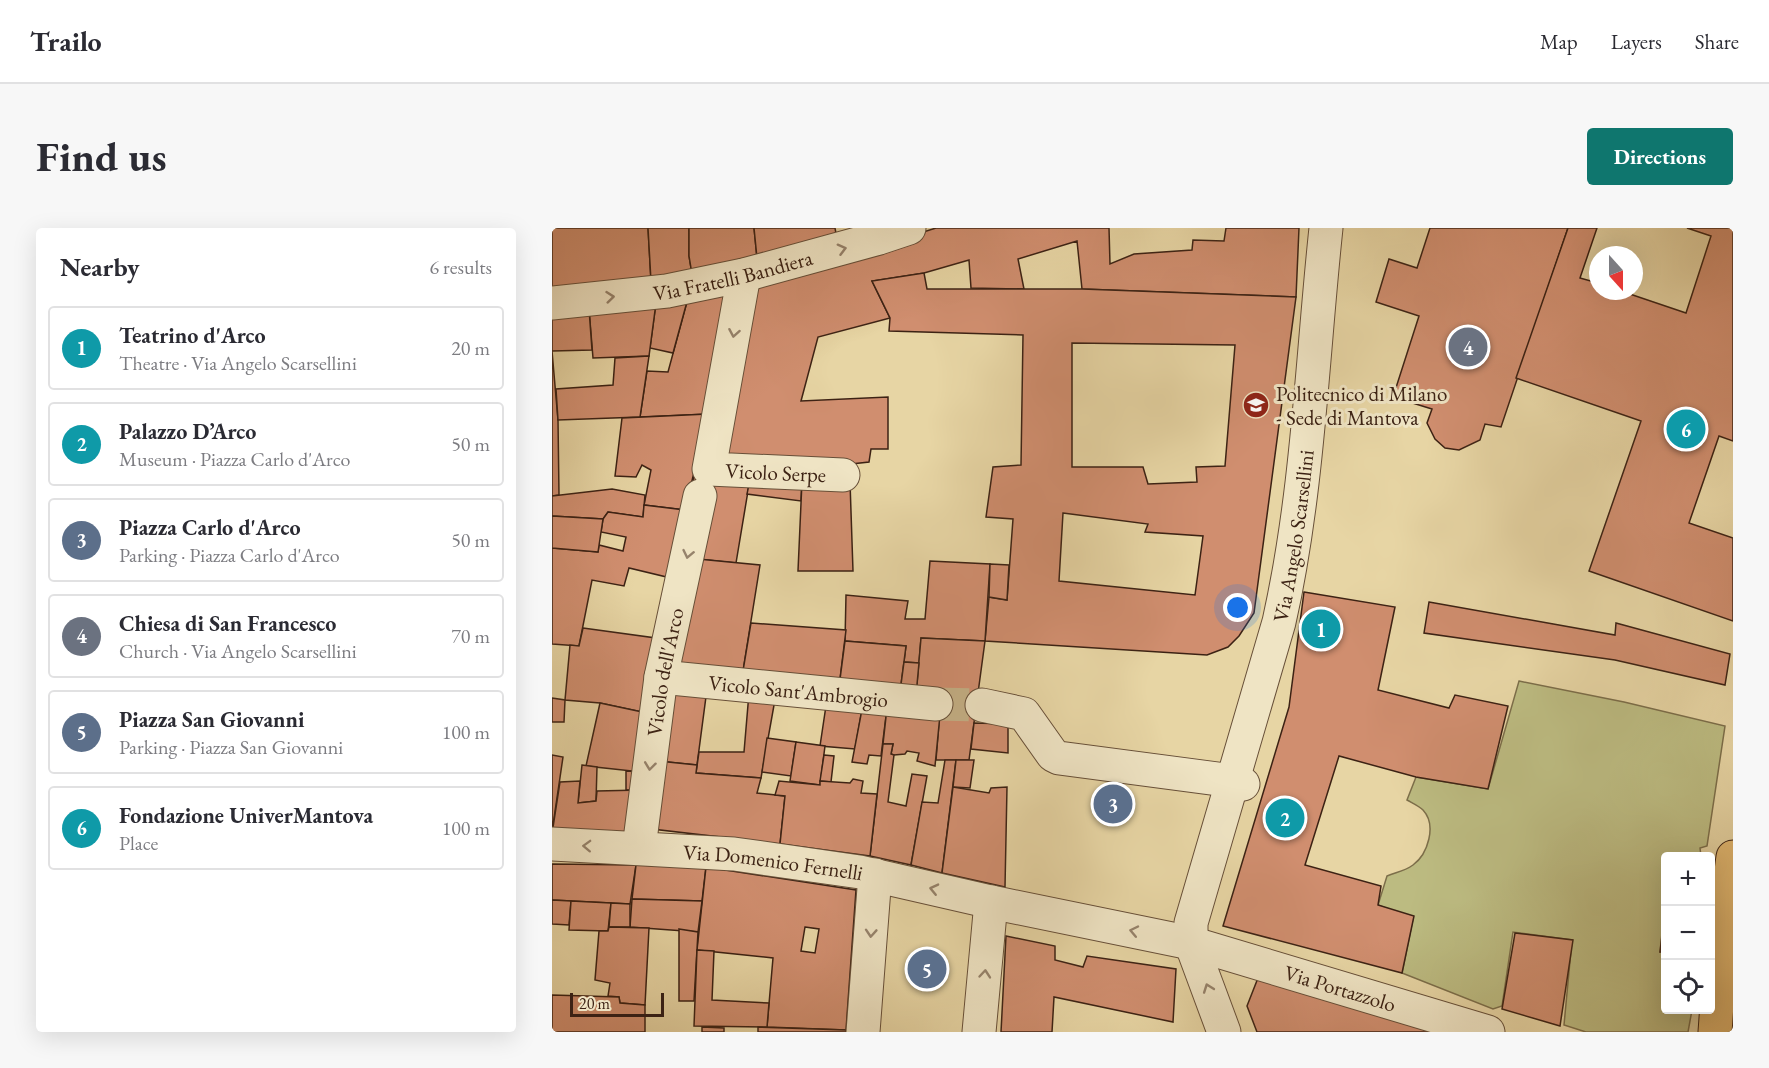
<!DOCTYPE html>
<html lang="en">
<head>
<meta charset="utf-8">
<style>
  body { margin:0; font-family:"EB Garamond",serif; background:#f7f7f7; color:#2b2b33 }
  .controls { position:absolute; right:18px; bottom:18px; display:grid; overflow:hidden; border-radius:6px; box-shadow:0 6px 24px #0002 }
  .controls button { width:54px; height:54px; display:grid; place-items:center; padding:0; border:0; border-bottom:2px solid #e1e1e2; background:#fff; color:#2b2b33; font:30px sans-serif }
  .compass { position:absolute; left:1037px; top:18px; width:54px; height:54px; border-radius:50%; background:#fff; box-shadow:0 6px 24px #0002; rotate:159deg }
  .scale { position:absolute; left:18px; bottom:15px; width:94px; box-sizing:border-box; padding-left:6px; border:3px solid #3c2214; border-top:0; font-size:16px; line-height:21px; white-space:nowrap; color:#3c2214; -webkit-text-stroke:4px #efe4c4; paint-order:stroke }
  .you { position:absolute; left:686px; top:380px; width:21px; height:21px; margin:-15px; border:4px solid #fff; border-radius:50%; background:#1a73e8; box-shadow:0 0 0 9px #1a73e833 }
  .badge { display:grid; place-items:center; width:39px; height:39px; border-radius:50%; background:#0f766e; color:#fff; font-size:20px; font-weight:700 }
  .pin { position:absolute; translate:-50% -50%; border:3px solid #fff; box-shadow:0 2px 6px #0006 }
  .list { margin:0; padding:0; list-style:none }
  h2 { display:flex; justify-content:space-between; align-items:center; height:78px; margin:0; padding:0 24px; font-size:26px }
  h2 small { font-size:20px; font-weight:400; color:#7c7c81 }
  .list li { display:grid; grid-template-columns:39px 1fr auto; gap:18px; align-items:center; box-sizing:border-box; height:84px; margin:0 12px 12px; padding:0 12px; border:2px solid #e1e1e2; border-radius:6px }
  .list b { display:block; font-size:22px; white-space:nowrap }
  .list p { margin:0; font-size:20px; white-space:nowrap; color:#7c7c81 }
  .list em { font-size:20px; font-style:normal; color:#7c7c81 }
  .icon { flex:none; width:33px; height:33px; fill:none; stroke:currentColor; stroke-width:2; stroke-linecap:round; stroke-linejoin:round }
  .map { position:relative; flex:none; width:1181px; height:804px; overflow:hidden; border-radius:6px }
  header { display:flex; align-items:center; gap:36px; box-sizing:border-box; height:84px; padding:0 30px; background:#fff; border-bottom:2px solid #e1e1e2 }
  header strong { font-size:28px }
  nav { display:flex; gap:33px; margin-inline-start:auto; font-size:21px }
  .intro { display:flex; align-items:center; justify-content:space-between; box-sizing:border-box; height:144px; padding:0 36px }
  h1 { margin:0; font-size:42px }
  .button { padding:15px 27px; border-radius:6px; background:#0f766e; color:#fff; font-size:21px; font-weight:700 }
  main { display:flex; gap:36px; padding:0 36px }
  aside { flex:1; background:#fff; border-radius:6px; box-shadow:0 6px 24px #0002 }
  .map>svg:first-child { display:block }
  .green { fill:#bcbb81; stroke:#7c6e4a; stroke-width:1.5 }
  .building { fill:#d08e6f; stroke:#3c2214; stroke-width:1.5; fill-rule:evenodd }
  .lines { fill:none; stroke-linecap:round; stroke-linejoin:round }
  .minor-tunnel { stroke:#c5b187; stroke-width:33; stroke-dasharray:33 16; stroke-linecap:butt }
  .minor-casing { stroke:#674f38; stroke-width:35 }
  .major-casing { stroke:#3c2214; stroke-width:35 }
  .minor { stroke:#efe4c4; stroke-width:33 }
  .major { stroke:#e4ba72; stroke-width:33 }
  .oneway { stroke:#96836c }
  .labels { text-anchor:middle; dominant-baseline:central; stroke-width:6; stroke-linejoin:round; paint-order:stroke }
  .street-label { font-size:21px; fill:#3c2214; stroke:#efe4c4 }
  .poi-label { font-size:21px; fill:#3c2214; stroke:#efe4c4; text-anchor:start }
</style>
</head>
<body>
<header>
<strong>Trailo</strong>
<nav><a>Map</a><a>Layers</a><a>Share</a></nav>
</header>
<div class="intro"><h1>Find us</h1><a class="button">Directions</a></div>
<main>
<aside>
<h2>Nearby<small>6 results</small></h2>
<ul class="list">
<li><span class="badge" style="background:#0f9aa8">1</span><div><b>Teatrino d'Arco</b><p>Theatre · Via Angelo Scarsellini</p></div><em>20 m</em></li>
<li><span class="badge" style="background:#0f9aa8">2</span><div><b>Palazzo D’Arco</b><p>Museum · Piazza Carlo d'Arco</p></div><em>50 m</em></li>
<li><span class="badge" style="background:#5c6f8a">3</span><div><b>Piazza Carlo d'Arco</b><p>Parking · Piazza Carlo d'Arco</p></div><em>50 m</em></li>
<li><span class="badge" style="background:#6b7280">4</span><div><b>Chiesa di San Francesco</b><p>Church · Via Angelo Scarsellini</p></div><em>70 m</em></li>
<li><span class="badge" style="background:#5c6f8a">5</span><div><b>Piazza San Giovanni</b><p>Parking · Piazza San Giovanni</p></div><em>100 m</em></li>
<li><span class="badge" style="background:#0f9aa8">6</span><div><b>Fondazione UniverMantova</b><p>Place</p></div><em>100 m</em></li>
</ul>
</aside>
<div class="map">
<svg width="1181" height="804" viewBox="0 0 1181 804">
  <rect width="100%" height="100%" fill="#e7d5a4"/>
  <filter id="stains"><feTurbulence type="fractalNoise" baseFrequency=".00333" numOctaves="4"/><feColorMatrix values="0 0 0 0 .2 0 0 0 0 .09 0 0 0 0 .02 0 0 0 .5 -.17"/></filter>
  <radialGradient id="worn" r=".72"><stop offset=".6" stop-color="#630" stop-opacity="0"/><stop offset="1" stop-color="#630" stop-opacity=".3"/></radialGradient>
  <path class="green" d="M967,453l105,21 101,24 -18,120 -7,2 1,8h-35l-1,48 -5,48h5l1,58h26l-4,22h-102l-22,-7 8,-85 -59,-8 -11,74 -9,3 -91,-36 11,-54 -35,-14 9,-29c10,-4 18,-5 26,-11 15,-11 24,-40 10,-55 -4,-4 -11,-7 -16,-10l9,-23 72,12z"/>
  <g class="building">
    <polygon points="0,0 96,0 99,53 0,61"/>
    <polygon points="96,0 137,0 137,28 140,46 99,53"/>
    <polygon points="137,0 202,0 205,30 140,46 137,28"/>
    <polygon points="202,0 283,0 285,11 205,30"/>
    <polygon points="384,0 557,0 558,36 582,26 640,22 641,12 672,13 674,0 747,0 744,69 530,61 525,13 466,31 472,61 419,60 417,32 372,45 320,53 338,90 266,109 249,173 336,169 336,221 319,221 317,234 290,237 170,235 195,59"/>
    <polygon points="878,0 1016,0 949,199 933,196 928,212 907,222 893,220 883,211 875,195 880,181 841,169 867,88 824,74 837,31 865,40"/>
    <polygon points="1016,0 1045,0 1028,50 1046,55 1046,63 1069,63 1134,85 1159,8 1135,0 1181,0 1181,213 1167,208 1137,295 1181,310 1181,393 1037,343 1089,193 964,150"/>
    <path d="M372,45l3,16h155l214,8 -42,316 -15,23 -11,11 -21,8 -222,-14 4,-44 18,3 6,-81 -27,-2 7,-50 28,-2 2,-130 -134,-4 1,-13 -18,-37zM520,115l163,2 -10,121 -29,1 1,15 -49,2 -5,-17h-71zM511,285l85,11 -3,8 58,4 -8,59 -136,-14z"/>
    <polygon points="183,66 156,186 88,189 95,143 116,144 136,70"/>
    <polygon points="136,70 121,125 98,120 104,75"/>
    <polygon points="104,75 97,128 41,130 37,81"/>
    <polygon points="37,81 40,122 0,123 0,84"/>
    <polygon points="0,123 6,192 7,267 0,268"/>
    <polygon points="97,128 88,189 6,192 4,161 61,157 63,130"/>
    <polygon points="156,186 133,282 92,277 99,242 90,237 84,249 63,248 70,190"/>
    <polygon points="142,248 198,251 184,335 146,331 139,262"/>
    <polygon points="198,251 250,253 249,273 195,266"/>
    <polygon points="250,253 298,254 301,343 246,343"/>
    <polygon points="60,261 93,267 91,289 56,284 51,291 0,288 0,268"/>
    <polygon points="92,277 133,282 123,351 77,340 72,358 40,352 27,418 0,416 0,320 46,324 47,317 71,323 74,309 49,304 51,291 56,284 91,289"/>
    <polygon points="0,288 51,291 46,324 0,320"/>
    <polygon points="146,331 208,337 190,449 127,443"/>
    <polygon points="378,333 438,336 433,413 369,410 367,435 352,434 354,418 293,413 294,367 356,373 353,391 373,391"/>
    <polygon points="438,336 457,337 455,372 437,369"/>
    <polygon points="752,364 843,379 826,462 897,480 903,467 956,478 936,561 864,549 787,528 753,637 829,658 826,677 862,688 850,745 671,698 737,479"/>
    <polygon points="877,374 1063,407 1064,395 1178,426 1173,457 1063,432 872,405"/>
    <polygon points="199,395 294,402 287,459 190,449"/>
    <polygon points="31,400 111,411 95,485 48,475 13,472 18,417 27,418"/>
    <polygon points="369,410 433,413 417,532 384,532 389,470 364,467"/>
    <polygon points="293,413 354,418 348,464 287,459"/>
    <polygon points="352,434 367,435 364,467 348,464"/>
    <polygon points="115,459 155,461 145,537 106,533"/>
    <polygon points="197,465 224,466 209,550 144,545 147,524 192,524"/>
    <polygon points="0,470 13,472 12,494 0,494"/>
    <polygon points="275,471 311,476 303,521 268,518"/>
    <polygon points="48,475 95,485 89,544 34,538"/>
    <polygon points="311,476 335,480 329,528 317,527 315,536 300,534"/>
    <polygon points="335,480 388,487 383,538 365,533 367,525 355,523 353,526 342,527 339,526 341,516 331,516"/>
    <polygon points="422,495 456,496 456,525 419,521"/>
    <polygon points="215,510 244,514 239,548 210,544"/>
    <polygon points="244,514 273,518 268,557 238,553"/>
    <polygon points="331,516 341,516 339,526 342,527 336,574 354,578 360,546 375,548 359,637 318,628"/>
    <polygon points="0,527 11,529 0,604"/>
    <polygon points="272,527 282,528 279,554 268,553"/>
    <polygon points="393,532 404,532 390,645 359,637 370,574 386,575"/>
    <polygon points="404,532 422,532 418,560 401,559"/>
    <polygon points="106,533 145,537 144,545 209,550 205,565 233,568 228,616 100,601"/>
    <polygon points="30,537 45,539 44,573 26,575"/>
    <polygon points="74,543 89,544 89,562 74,562"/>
    <polygon points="301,551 311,553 309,565 325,566 318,628 228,616 233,568 223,567 227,553 268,557 268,553 298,555"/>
    <polygon points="28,553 26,575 44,573 45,563 89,562 83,610 0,606 8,554"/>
    <polygon points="401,559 437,565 439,560 455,559 453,659 390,645"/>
    <polygon points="0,636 84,637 78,676 0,672"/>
    <polygon points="84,637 154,639 150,673 80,671"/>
    <path d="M154,639l150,23 -10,140 -79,-3 6,-69 -76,-8zM253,699l14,2 -4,24 -14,-2z"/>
    <polygon points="80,671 150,673 146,704 78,699"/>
    <polygon points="0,672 19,673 17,697 0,696"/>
    <polygon points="19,673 59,675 56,703 17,702"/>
    <polygon points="59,675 78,676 78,699 57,699"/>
    <polygon points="1114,676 1114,724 1108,724"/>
    <polygon points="57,699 97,700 93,777 68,775 67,769 56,768 58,755 43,752 47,703 56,703"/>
    <polygon points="127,701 146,704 142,773 127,773"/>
    <polygon points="963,705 1021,712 1008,798 950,781"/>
    <polygon points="454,708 503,718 503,732 531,739 535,728 624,741 621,794 502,769 500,804 449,804"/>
    <polygon points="145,722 162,723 160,772 217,775 215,799 142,798"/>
    <polygon points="706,750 886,804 705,804 695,778"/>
    <polygon points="0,767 67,769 68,775 93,777 93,804 0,804"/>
    <polygon points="150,799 172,800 172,804 150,804"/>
    <polygon points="206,799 294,802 294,804 206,804"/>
  </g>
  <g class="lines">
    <polyline class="minor-tunnel" points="384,476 430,477"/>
    <defs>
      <g id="minor">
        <path id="s1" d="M192,47l-35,194 134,6"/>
        <path id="s2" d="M0,75l115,-12 77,-16 135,-37 30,-10"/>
        <path id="s3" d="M109,449l275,27"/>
        <polyline points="430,477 472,486 501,527 507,530 681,553 691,556"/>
        <path id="s4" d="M0,616l182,10 126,18 131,30 200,41 297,89"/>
        <path id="s5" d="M87,620l22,-171 39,-181"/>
        <polyline points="311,804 323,647"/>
        <polyline points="427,804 439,674"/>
        <path id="s6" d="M672,804l-33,-89v-20l88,-301c29,-129 33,-263 47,-394"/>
      </g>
      <polyline id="major" points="1163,804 1170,707 1181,629"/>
    </defs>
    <use href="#minor" class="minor-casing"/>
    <use href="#major" class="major-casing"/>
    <use href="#minor" class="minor"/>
    <use href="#major" class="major"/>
  </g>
  <defs><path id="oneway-chevron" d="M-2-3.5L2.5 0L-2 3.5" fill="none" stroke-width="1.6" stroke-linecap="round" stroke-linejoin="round" transform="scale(1.5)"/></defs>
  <g class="oneway">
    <use href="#oneway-chevron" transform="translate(290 21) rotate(-15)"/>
    <use href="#oneway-chevron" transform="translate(58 69) rotate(-6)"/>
    <use href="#oneway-chevron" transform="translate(182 105) rotate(100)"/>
    <use href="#oneway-chevron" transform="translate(136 326) rotate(102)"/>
    <use href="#oneway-chevron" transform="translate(98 538) rotate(97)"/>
    <use href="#oneway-chevron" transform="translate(35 618) rotate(-178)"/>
    <use href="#oneway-chevron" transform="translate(382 661) rotate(-167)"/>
    <use href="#oneway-chevron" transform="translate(582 703) rotate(-168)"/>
    <use href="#oneway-chevron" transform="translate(319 705) rotate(94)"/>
    <use href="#oneway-chevron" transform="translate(433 746) rotate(-85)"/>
    <use href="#oneway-chevron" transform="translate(656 760) rotate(-110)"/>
  </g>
  <defs>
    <symbol id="university-disc" viewBox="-11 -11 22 22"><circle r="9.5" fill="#8f2418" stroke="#efe4c4"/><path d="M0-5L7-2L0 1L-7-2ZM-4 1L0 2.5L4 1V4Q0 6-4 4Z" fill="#fff"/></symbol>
  </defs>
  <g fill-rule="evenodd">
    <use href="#university-disc" x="689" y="162" width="30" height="30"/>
  </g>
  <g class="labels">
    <g class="street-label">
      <text stroke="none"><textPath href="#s2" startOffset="183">Via Fratelli Bandiera</textPath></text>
      <text stroke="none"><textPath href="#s1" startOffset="264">Vicolo Serpe</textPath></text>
      <text stroke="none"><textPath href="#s6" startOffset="516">Via Angelo Scarsellini</textPath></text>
      <text stroke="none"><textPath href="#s5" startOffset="178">Vicolo dell'Arco</textPath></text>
      <text stroke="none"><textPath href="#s3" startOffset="138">Vicolo Sant'Ambrogio</textPath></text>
      <text stroke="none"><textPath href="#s4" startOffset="222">Via Domenico Fernelli</textPath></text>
      <text stroke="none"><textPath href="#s4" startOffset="804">Via Portazzolo</textPath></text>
    </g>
    <g class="poi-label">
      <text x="724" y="165">Politecnico di Milano<tspan x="724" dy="24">- Sede di Mantova</tspan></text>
    </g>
  </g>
  <rect width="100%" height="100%" filter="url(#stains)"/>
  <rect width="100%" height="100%" fill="url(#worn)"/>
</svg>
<div class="controls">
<button>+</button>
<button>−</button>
<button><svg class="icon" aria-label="locate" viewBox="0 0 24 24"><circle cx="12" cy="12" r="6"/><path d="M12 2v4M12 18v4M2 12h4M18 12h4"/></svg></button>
</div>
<svg class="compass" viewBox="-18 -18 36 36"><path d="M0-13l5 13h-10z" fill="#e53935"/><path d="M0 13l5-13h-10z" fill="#7c7c81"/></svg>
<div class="scale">20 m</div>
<div class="you"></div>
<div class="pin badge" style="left:769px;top:401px;background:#0f9aa8">1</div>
<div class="pin badge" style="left:733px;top:590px;background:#0f9aa8">2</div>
<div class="pin badge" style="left:561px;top:576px;background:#5c6f8a">3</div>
<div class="pin badge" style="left:916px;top:119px;background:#6b7280">4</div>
<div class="pin badge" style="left:375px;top:741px;background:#5c6f8a">5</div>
<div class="pin badge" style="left:1134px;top:201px;background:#0f9aa8">6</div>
</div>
</main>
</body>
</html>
